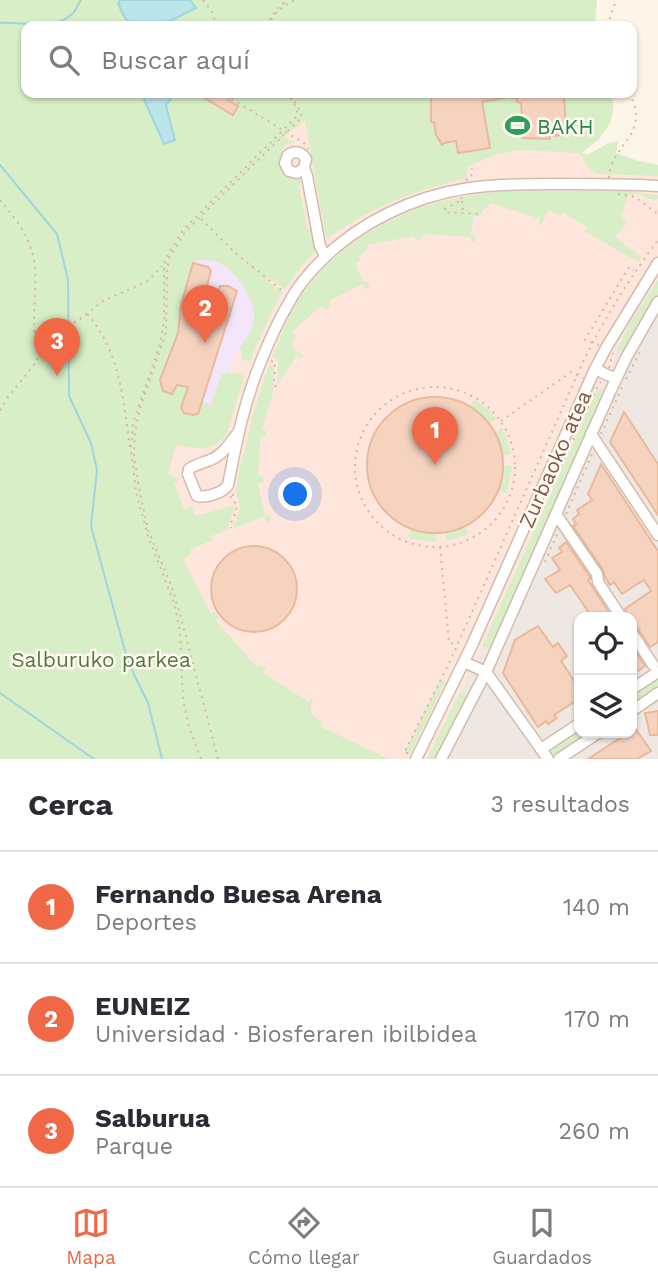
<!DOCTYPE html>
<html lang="es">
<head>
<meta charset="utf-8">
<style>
  body { margin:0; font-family:"Work Sans",sans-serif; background:#f2f2f3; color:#2b2b33 }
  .controls { position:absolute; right:21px; bottom:21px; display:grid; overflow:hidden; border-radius:14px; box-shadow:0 2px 5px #0004 }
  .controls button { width:63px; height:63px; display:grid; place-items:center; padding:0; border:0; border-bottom:2px solid #e1e1e2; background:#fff; color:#2b2b33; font:35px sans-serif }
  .you { position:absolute; left:296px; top:495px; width:24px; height:24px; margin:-18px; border:5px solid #fff; border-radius:50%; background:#1a73e8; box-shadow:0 0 0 10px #1a73e833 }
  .badge { display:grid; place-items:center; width:46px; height:46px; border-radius:50%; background:#f06846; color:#fff; font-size:23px; font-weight:700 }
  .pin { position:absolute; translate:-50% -58px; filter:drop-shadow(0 2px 4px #0008) }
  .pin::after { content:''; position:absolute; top:37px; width:24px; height:21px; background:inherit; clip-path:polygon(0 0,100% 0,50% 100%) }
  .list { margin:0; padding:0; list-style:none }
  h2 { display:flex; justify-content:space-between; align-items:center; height:91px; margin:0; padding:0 28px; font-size:30px }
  h2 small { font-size:23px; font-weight:400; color:#7c7c81 }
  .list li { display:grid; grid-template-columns:46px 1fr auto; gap:21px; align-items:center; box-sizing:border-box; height:112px; padding:0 28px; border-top:2px solid #e1e1e2 }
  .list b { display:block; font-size:26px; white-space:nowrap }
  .list p { margin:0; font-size:23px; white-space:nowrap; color:#7c7c81 }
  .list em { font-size:23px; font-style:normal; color:#7c7c81 }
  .icon { flex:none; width:38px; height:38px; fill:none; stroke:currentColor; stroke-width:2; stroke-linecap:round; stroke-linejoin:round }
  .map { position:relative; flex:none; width:658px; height:759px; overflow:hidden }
  .search { position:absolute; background:#fff; box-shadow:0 2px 5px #0004; left:21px; right:21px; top:21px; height:77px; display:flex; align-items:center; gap:18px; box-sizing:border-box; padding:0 24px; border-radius:14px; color:#7c7c81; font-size:26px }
  .sheet { height:427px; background:#fff }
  nav { display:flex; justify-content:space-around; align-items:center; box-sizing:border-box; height:98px; border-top:2px solid #e1e1e2; background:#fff; font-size:19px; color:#7c7c81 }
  nav a { display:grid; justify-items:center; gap:4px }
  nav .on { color:#f06846 }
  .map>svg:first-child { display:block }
  .commercial { fill:#ffe6dd }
  .industrial { fill:#efe8e2; fill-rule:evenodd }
  .education { fill:#f3e6fb }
  .green { fill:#d7eec6 }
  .water { fill:#bbe5ea; stroke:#a1d5dd; stroke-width:2 }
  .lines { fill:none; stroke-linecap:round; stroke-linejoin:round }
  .stream { stroke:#a1d5dd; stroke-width:2 }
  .building { fill:#f6d3bf; stroke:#eab99d; stroke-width:2 }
  .minor-casing { stroke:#d2bcad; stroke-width:13 }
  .path { stroke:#dcb6a1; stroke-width:2; stroke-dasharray:2 5; stroke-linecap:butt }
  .minor { stroke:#fff; stroke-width:10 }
  .labels { text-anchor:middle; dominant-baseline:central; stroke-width:5; stroke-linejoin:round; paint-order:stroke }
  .leisure-label { font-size:21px; fill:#27864d; stroke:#fff9f1; text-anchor:start }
  .street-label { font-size:21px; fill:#7c5a4a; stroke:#fff9f1 }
  .park-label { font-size:21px; fill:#527c3d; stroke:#fff9f1 }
</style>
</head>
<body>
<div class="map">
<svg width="658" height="759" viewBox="0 0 658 759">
  <rect width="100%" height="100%" fill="#fef5e9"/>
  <polygon class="commercial" points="611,93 614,104 612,120 599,140 582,153 587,155 609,143 618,141 616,153 638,161 658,165 658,280 631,322 617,349 610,370 477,659 427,759 353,759 206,639 140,490 167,317 283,137 306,121"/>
  <path class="industrial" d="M658,280v479h-231l50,-100 121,-270 7,-8 5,-11 7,-21 14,-27zM579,617h53v116h-53z"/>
  <polygon class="education" points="197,258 215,258 231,270 250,296 255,317 252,329 248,337 236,351 229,371 223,412 176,419 154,377 171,332 179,274"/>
  <g class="green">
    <path d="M0,0h597l-2,26h-569v67h585c7,31 -8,42 -29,60l5,2 22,-12 9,-2 -2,12 22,8 20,4v11l-61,-2 -7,-4 -10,-17 -60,-3 -24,4 -29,13v11c-50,12 -96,28 -138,60h-3l-21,-117 -22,16 13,6c-14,-1 -16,8 -14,19l21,14 2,6 -6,2 8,45h7l4,20 -18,19 -15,21 -17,-12 -2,3 17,12 -11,19 -22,50 -8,-1 -1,-3 1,-5 -3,-4c7,-9 14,-16 15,-29 2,-19 -17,-46 -33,-55 -8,-5 -18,-5 -27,-3l-13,44 -3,28 -18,47 3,11 9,3 5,-9 11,2 10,27 4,-12 9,3 10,-30 8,-4v3l8,-2 7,4 -17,58c-15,19 -31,15 -51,11l-8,29 12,4 -1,2 -5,3 10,26 8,-3 3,10 40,-11c0,9 -7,15 -7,25l-17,6 2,4 -22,9 -1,6 -7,4 28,55 4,-2 4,6 -3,3 41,46 4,-3 5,4 -3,5 46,29 3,-4 1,1c-5,11 -2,18 10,23l-2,5 68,32h-389z"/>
    <path d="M626,191l32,4v3l-3,3 -20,-8 -1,2 -6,-1 -7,24 7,4 -13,15 27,20 -4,5 -54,-31 3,-4 -24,-14 -3,3 -10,-6 -2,1 -6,13 -3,1 1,-6 -50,-16 -3,5 -4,2 -3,6h-6l-3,19 5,1 -2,6h-3v-5l-48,-3 -1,5 -6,1 -2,-4 -47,9v5l-5,3 -3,4 1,4 -5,2 8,19h5l2,5 -5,2 -3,-5 -33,17 2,5 -6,3 -4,-3 -28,25 3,5 -4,8 1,4 11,8 -2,2 -5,-3 -20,31 1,-26 -6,-3c8,-19 15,-40 27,-58 44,-66 121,-101 200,-107 42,-2 85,-1 127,-1z"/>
    <polygon points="658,280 658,294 634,333 623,353 617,349 631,322"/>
    <polygon points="269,364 274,366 273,393 262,429 266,431 266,437 260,437 258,475 263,476 264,482 258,484 265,516 270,515 271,520 267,522 264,517 233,528 240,508 236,491 240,469 253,414"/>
    <polygon points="594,386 595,387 479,644 478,643"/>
    <polygon points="598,389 605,392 489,649 482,646"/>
    <polygon points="474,399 489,410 496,419 489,424 483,416 470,407"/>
    <polygon points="502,427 508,442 511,454 502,456 495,433"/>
    <polygon points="503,466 512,466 507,493 498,491"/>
    <polygon points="465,526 469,534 447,541 445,532"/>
    <polygon points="411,529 435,533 436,542 419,540 407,537"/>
    <polygon points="658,675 658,689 632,706 632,692"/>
    <polygon points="440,680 445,682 410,754 404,753"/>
    <polygon points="460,692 467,695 436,759 427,759"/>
    <polygon points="579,727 579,733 592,733 556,757 553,758 547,755 548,748"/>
  </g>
  <g class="water">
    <polygon points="120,0 190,0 196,8 170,21 133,26 124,17 118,3"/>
    <polygon points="141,93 174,93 166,106 175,140 164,144"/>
  </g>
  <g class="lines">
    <g class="stream">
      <path d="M0,23c23,-2 53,9 72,-9 4,-3 6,-10 9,-14"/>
      <polyline points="0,165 57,234 68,280 69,396 91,443 97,470 91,526 128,662 148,703 162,759"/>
      <polyline points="0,693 94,759"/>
    </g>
  </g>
  <g class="building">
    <polygon points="196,93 232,93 228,100 238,106 233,115"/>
    <polygon points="431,93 564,93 566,135 550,136 550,139 523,138 521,103 517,102 517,99 509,97 482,102 490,148 458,153 456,141 444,143 442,145 436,135 434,122 431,122"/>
    <polygon points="193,263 208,267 211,271 202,305 202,313 211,315 220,286 228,286 237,291 198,414 193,415 184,413 181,408 188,387 177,385 172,394 163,391 160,380 178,333 181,305"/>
    <circle cx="435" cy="465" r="68"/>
    <polygon points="624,412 658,464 658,515 610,442"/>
    <polygon points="601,464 658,551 658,642 650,647 638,629 632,625 632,617 628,617 625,609 651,591 644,580 622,594 614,582 610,585 605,577 603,570 573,526 576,524 573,519 579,514 577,510 592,500 588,494"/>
    <polygon points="566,542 590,577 590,579 588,580 612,617 592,617 570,585 556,593 545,579 560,570 552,558 562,552 559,548"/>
    <circle cx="254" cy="589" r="43"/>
    <polygon points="538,626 553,647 558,643 567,656 561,661 579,688 579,699 554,715 557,718 548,724 546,721 538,727 503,673 515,640"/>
    <polygon points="632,646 645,666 632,675"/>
    <polygon points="658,711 658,735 650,735 645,713"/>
    <polygon points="635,728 651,751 637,759 588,759 628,733 632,733 632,730"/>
  </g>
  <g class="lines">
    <defs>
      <g id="minor">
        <path d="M304,168l-7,5 -8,-2 -4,-8 3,-8c7,-5 14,-3 18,4l-2,9 3,8 13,70 5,10"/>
        <polyline points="595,369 616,379"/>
        <path d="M239,431c-8,11 -16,24 -29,29 -7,3 -14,4 -21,9l-1,5 9,22c9,2 26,-3 31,-11 5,-24 9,-49 16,-73 9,-35 28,-81 47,-113 11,-20 28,-37 45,-52 42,-35 97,-57 151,-61 23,-2 47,-2 70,-2 34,0 67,0 101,2"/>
        <polyline points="591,434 658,535"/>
        <polyline points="556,514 597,574 598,582 621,617"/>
        <polyline points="632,633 653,665"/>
        <polyline points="464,662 486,672 548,759"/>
        <polyline points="632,689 658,672"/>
        <polyline points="632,711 658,693"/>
        <polyline points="541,749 579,724"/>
        <polyline points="416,759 472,645 595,369 606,348 658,263"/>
        <polyline points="441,759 486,672 610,392 626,358 658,302"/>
        <polyline points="559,759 598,733"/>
      </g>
    </defs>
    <use href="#minor" class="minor-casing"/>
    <g class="path">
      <polyline points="203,0 213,13 216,26"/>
      <path d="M266,26c6,-11 11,-19 22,-26"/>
      <path d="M268,26c6,-13 14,-20 27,-26"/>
      <polyline points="609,26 610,18 616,0"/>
      <polyline points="236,93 232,99 307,145 308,149"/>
      <path d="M609,178c2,-35 43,-43 20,-85"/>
      <polyline points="466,180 471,178 472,168"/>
      <polyline points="618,194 635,197 658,214"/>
      <polyline points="461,197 462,200 445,209 445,212 478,214"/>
      <path d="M0,200c11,14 24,28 30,46 10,23 3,57 4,82 1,12 6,21 3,33l-29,36 -8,14"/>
      <polyline points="462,201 463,213"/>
      <polyline points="201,219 235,253 284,292"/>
      <path d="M87,314c33,36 36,86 43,133"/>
      <polyline points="35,332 46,335"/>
      <polyline points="39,345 49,336 57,334 80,319 103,301 148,281 162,266"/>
      <polyline points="599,345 585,340 629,267 634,270"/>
      <polyline points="271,361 275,362 274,385 280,390"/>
      <polyline points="609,368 613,353"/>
      <polyline points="626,379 641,350"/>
      <circle cx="435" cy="467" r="80"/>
      <polyline points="501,421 571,372 583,378"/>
      <polyline points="601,434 623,385"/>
      <polyline points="550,491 598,386 601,382"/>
      <polyline points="233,494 234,501"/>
      <polyline points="230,496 237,505 236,512 230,525 231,528"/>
      <polyline points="566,514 593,452"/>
      <polyline points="440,547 449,642 456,645"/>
      <polyline points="545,562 558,532"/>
      <path d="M408,753h-4l48,-96 131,-295c21,-43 46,-83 75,-122"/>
      <polyline points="201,759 189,727 183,699 180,631 174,603 148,536 136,492 131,449 133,423 160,344 164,320 164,265 168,254 183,230 297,116 297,109 287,93"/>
      <polyline points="218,759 180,614 171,585 148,530 139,488 134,457 135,431 140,408 166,333 167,271 169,258 185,232 302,117 300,111 289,93"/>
    </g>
    <use href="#minor" class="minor"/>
  </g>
  <defs>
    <symbol id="stadium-bare" viewBox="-9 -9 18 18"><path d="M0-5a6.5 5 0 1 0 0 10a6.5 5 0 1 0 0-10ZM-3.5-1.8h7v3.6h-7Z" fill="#2e9e5b" stroke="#fff9f1" stroke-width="2.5" paint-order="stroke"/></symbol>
  </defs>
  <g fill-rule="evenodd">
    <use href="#stadium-bare" x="500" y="108" width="35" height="35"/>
  </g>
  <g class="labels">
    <g class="leisure-label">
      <text x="537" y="126">BAKH</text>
    </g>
    <g class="street-label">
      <text transform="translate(555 459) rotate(-66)">Zurbaoko atea</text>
    </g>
    <g class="park-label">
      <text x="101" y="659">Salburuko parkea</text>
    </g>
  </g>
</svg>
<div class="controls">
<button><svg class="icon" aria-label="locate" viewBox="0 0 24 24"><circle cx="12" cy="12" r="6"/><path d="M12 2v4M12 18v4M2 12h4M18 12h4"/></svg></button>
<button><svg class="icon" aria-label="layers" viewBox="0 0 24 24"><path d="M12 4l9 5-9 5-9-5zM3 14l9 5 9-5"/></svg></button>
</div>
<div class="you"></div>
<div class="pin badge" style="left:435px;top:465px">1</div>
<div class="pin badge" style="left:205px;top:343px">2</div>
<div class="pin badge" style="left:57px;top:376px">3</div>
<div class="search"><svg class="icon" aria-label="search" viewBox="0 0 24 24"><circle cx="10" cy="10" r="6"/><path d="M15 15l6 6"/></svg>Buscar aquí</div>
</div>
<section class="sheet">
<h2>Cerca<small>3 resultados</small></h2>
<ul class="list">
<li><span class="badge">1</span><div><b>Fernando Buesa Arena</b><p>Deportes</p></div><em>140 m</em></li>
<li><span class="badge">2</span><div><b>EUNEIZ</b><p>Universidad · Biosferaren ibilbidea</p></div><em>170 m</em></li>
<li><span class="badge">3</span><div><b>Salburua</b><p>Parque</p></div><em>260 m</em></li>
</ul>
</section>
<nav>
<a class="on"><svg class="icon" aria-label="map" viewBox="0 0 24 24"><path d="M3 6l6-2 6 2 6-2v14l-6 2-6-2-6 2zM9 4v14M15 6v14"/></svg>Mapa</a>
<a><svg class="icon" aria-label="directions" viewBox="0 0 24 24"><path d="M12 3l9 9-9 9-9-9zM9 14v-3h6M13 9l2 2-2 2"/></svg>Cómo llegar</a>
<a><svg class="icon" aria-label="saved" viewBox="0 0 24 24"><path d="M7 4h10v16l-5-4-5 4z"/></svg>Guardados</a>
</nav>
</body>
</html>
